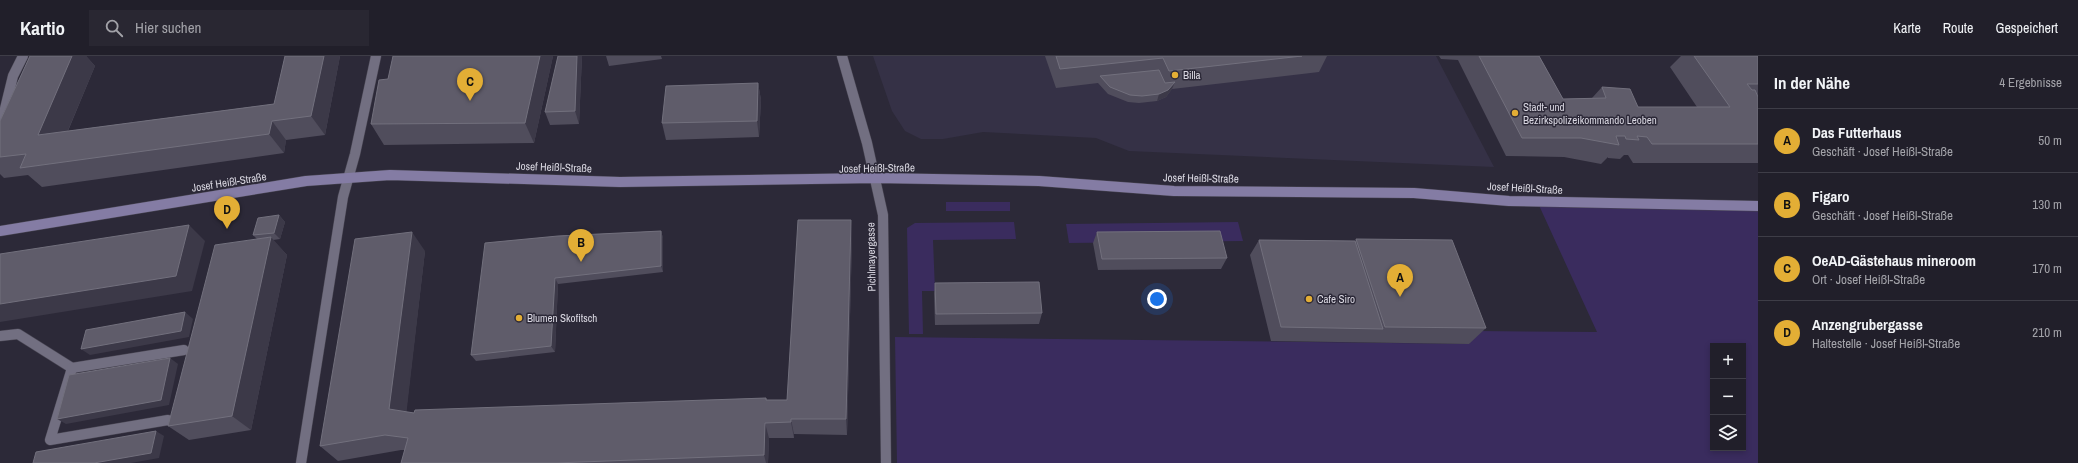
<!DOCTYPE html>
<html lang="de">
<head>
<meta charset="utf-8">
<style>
  body { margin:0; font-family:"Archivo Narrow",sans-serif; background:#292732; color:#f1f3f6 }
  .controls { position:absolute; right:12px; bottom:12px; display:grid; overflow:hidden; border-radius:0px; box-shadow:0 2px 6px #0003 }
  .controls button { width:36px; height:36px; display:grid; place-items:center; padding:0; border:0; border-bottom:1px solid #3e3d47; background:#211f2a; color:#f1f3f6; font:20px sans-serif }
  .you { position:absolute; left:1157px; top:243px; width:14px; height:14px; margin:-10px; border:3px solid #fff; border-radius:50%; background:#1a73e8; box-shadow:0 0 0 6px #1a73e833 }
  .badge { display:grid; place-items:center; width:26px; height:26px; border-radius:50%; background:#e3ae35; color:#111; font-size:13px; font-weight:700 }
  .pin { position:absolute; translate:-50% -33px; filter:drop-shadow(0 1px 2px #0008) }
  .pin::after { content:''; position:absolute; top:21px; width:14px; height:12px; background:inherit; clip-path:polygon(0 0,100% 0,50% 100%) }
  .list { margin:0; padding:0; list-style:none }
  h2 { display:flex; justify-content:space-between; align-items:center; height:52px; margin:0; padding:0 16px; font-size:17px }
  h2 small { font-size:13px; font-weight:400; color:#a2a2a8 }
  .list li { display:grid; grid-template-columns:26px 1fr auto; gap:12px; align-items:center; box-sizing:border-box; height:64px; padding:0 16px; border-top:1px solid #3e3d47 }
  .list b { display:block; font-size:15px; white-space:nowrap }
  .list p { margin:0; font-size:13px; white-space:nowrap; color:#a2a2a8 }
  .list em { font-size:13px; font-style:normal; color:#a2a2a8 }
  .icon { flex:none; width:22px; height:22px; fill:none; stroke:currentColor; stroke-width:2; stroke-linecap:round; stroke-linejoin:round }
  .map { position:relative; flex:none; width:1758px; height:407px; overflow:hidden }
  header { display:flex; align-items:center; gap:24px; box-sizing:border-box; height:56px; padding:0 20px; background:#211f2a; border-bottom:1px solid #3e3d47 }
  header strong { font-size:19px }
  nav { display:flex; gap:22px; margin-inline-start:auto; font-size:14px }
  .search { width:280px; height:36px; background:#292732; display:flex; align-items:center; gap:10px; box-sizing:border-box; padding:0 14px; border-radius:0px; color:#a2a2a8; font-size:15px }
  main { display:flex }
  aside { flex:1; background:#211f2a }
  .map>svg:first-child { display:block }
  .built { fill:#353146 }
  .green { fill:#3a2c5e; fill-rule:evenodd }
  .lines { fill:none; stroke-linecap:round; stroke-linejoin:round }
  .lane-casing { stroke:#484552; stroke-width:11 }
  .street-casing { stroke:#484552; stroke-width:11 }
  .secondary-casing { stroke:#484552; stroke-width:11 }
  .lane { stroke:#726f81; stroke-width:10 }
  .street { stroke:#726f81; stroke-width:10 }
  .secondary { stroke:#847ca4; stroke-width:10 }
  .wall { fill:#504d5c }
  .shaded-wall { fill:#3c3948 }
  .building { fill:#5f5c6a; stroke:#72707d }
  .poi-dot { fill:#e3ae35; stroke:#2c2938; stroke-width:1.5 }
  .labels { text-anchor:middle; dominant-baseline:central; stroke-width:3; stroke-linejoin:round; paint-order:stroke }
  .poi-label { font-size:11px; fill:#dad8e2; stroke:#2c2938; text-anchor:start }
  .street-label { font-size:11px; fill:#dad8e2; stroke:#2c2938 }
</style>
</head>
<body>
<header>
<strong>Kartio</strong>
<div class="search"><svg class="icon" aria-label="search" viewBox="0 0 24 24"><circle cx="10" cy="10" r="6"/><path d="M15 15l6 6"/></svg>Hier suchen</div>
<nav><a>Karte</a><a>Route</a><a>Gespeichert</a></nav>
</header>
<main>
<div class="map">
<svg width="1758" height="407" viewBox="0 0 1758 407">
  <rect width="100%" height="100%" fill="#2c2938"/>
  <polygon class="built" points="873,0 1436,0 1494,111 1129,95 1096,82 983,76 943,83 921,83 905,75 892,55"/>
  <g class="green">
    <path d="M1537,145l221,5v257h-861l-2,-126 574,7 8,-13 120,1zM1713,290h30v102h-30z"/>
    <rect x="946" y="146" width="64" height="9"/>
    <polygon points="1014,166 1016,183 933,184 935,235 922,235 923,278 909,278 907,172 915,167"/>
    <polygon points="1238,166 1243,185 1069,187 1066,168"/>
  </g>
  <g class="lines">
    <defs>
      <g id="lane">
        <polyline points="0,280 18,278 72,312 50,384 168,364"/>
        <polyline points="72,312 184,294"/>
      </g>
      <g id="street">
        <polyline points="842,0 867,87 883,159 886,407"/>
        <polyline points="0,73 13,20 23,0"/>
        <polyline points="301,407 343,141 355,98 376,0"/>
      </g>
      <polyline id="secondary" points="0,175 306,125 390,119 620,126 876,122 1039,125 1174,135 1414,137 1509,145 1758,150"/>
    </defs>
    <use href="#lane" class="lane-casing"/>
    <use href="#street" class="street-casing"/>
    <use href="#secondary" class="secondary-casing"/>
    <use href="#lane" class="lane"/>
    <use href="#street" class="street"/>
    <use href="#secondary" class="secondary"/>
  </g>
  <g class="wall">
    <polygon points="30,0 86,0 95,10 68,75 274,48 285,0 340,0 325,79 286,84 284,97 42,131 28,119 4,122 0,118 0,65"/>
    <polygon points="393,0 553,0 534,87 384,89 371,68 388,23"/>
    <polygon points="558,0 582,0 579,68 550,69 545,56"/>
    <polygon points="606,0 661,0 662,3 609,10"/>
    <polygon points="1045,0 1331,0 1327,0 1319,16 1172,33 1166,41 1157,45 1139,47 1128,46 1108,38 1098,27 1056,32"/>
    <polygon points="1439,0 1539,0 1563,43 1592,42 1602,31 1638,51 1697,51 1670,11 1681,0 1758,0 1758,107 1633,107 1628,99 1624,99 1620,103 1608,102 1608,101 1601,108 1564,101 1506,100 1458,4 1441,3"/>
    <polygon points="758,27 761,44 759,81 666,84 662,67"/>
    <polygon points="279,159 285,166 280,183 273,184 287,199 251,374 189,384 168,370 257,183 253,179"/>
    <polygon points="661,175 663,182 663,216 558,228 555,296 476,305 471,299 558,180"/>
    <polygon points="1097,176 1227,202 1221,213 1098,214 1093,187"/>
    <polygon points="852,183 847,379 794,378 794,382 769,382 768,407 401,407 405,394 401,394 338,405 320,390 425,195 406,356 414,357 766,342 767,344 787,344"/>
    <polygon points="1356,183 1486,272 1469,288 1271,285 1250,199 1259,184 1355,185"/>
    <polygon points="935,227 1042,257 1039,268 935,269 934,238"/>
  </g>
  <g class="shaded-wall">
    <polygon points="72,0 86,0 95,10 58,98 38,79"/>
    <polygon points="324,0 340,0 325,79 311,60"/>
    <polygon points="540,0 553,0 534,87 525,67"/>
    <polygon points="577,0 582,0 579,68 575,55"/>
    <polygon points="1175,26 1172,33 1166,41 1157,45 1159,38"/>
    <polygon points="758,27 761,44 759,81 757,65"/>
    <polygon points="272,65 286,84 284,97 269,78"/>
    <polygon points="279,159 285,166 280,183 274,177"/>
    <polygon points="851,164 852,183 847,379 846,363"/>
    <polygon points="189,169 205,185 192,235 0,266 0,248"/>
    <polygon points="661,175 663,182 663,216 661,210"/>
    <polygon points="412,176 425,195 405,369 389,353"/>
    <polygon points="271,181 287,199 251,374 232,360"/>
    <polygon points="555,222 558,228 555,296 551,290"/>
    <polygon points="185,256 193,263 189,281 90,299 81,293"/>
    <polygon points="170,302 178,308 169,349 66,368 57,363"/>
    <polygon points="791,363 794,378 794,382 791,366"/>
    <polygon points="765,367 769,382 768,407 766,407 764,399"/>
    <polygon points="156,375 164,380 159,402 131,407 94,407"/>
  </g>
  <g class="building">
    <polygon points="30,0 72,0 38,79 274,48 285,0 324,0 311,60 272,65 269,78 20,112 26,98 0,101 0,65"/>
    <polygon points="393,0 540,0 525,67 371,68 379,24 388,23"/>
    <polygon points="558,0 577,0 575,55 545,56"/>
    <polygon points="1056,0 1302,0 1169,15 1163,2 1060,13"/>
    <polygon points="1479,0 1539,0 1563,43 1606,42 1602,31 1630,33 1638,51 1730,51 1694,0 1758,0 1758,28 1747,28 1752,34 1755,34 1758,41 1758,88 1652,88 1647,81 1637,80 1639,84 1626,83 1625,80 1616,80 1619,89 1581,82 1522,82"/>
    <polygon points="1159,14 1165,27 1175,26 1168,34 1159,38 1142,40 1130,39 1110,31 1100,20"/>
    <polygon points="758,27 757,65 662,67 666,30"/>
    <polygon points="279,159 274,177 253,179 258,162"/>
    <polygon points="798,164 851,164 846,363 791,363 791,366 765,367 764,399 555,407 401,407 408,382 385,379 320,390 355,183 412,176 389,353 414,357 415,354 766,342 766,344 787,344"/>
    <polygon points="189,169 176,220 0,248 0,198"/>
    <polygon points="661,175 661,210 555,222 551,290 471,299 485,187 558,180"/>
    <polygon points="1220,175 1227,202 1102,203 1097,176"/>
    <polygon points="271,181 232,360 168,370 215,189"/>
    <polygon points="1356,183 1452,184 1486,272 1385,271"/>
    <polygon points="1259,184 1355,185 1383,273 1281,271"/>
    <polygon points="1039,226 1042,257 936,258 935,227"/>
    <polygon points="185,256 181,275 81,293 86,274"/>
    <polygon points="170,302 161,344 57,363 69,319"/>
    <polygon points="156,375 151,397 94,407 33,407 36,396"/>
  </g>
  <g class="poi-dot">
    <circle cx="1175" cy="19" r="4"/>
    <circle cx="1515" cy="57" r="4"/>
    <circle cx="1309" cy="243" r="4"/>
    <circle cx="519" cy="262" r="4"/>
  </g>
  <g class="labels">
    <g class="poi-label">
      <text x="1183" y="19">Billa</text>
      <text x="1523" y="51">Stadt- und<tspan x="1523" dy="13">Bezirkspolizeikommando Leoben</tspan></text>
      <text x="1317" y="243">Cafe Siro</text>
      <text x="527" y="262">Blumen Skofitsch</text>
    </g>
    <g class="street-label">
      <text transform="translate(554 111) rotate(2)">Josef Heißl-Straße</text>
      <text transform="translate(877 112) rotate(-1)">Josef Heißl-Straße</text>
      <text transform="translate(1201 122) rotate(1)">Josef Heißl-Straße</text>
      <text transform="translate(229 126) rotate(-9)">Josef Heißl-Straße</text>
      <text transform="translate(1525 132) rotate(3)">Josef Heißl-Straße</text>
      <text transform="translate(871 201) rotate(-91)">Pichlmayergasse</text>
    </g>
  </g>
</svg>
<div class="controls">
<button>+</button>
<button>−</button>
<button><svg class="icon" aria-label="layers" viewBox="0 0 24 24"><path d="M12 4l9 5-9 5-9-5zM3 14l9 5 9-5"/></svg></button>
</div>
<div class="you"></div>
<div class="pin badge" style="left:1400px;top:241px">A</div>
<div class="pin badge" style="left:581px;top:206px">B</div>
<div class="pin badge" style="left:470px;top:45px">C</div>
<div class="pin badge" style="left:227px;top:173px">D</div>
</div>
<aside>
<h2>In der Nähe<small>4 Ergebnisse</small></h2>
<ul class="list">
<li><span class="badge">A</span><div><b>Das Futterhaus</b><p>Geschäft · Josef Heißl-Straße</p></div><em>50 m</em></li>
<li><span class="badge">B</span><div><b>Figaro</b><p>Geschäft · Josef Heißl-Straße</p></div><em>130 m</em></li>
<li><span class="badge">C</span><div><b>OeAD-Gästehaus mineroom</b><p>Ort · Josef Heißl-Straße</p></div><em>170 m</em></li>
<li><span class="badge">D</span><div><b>Anzengrubergasse</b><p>Haltestelle · Josef Heißl-Straße</p></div><em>210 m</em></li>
</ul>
</aside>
</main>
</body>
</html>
